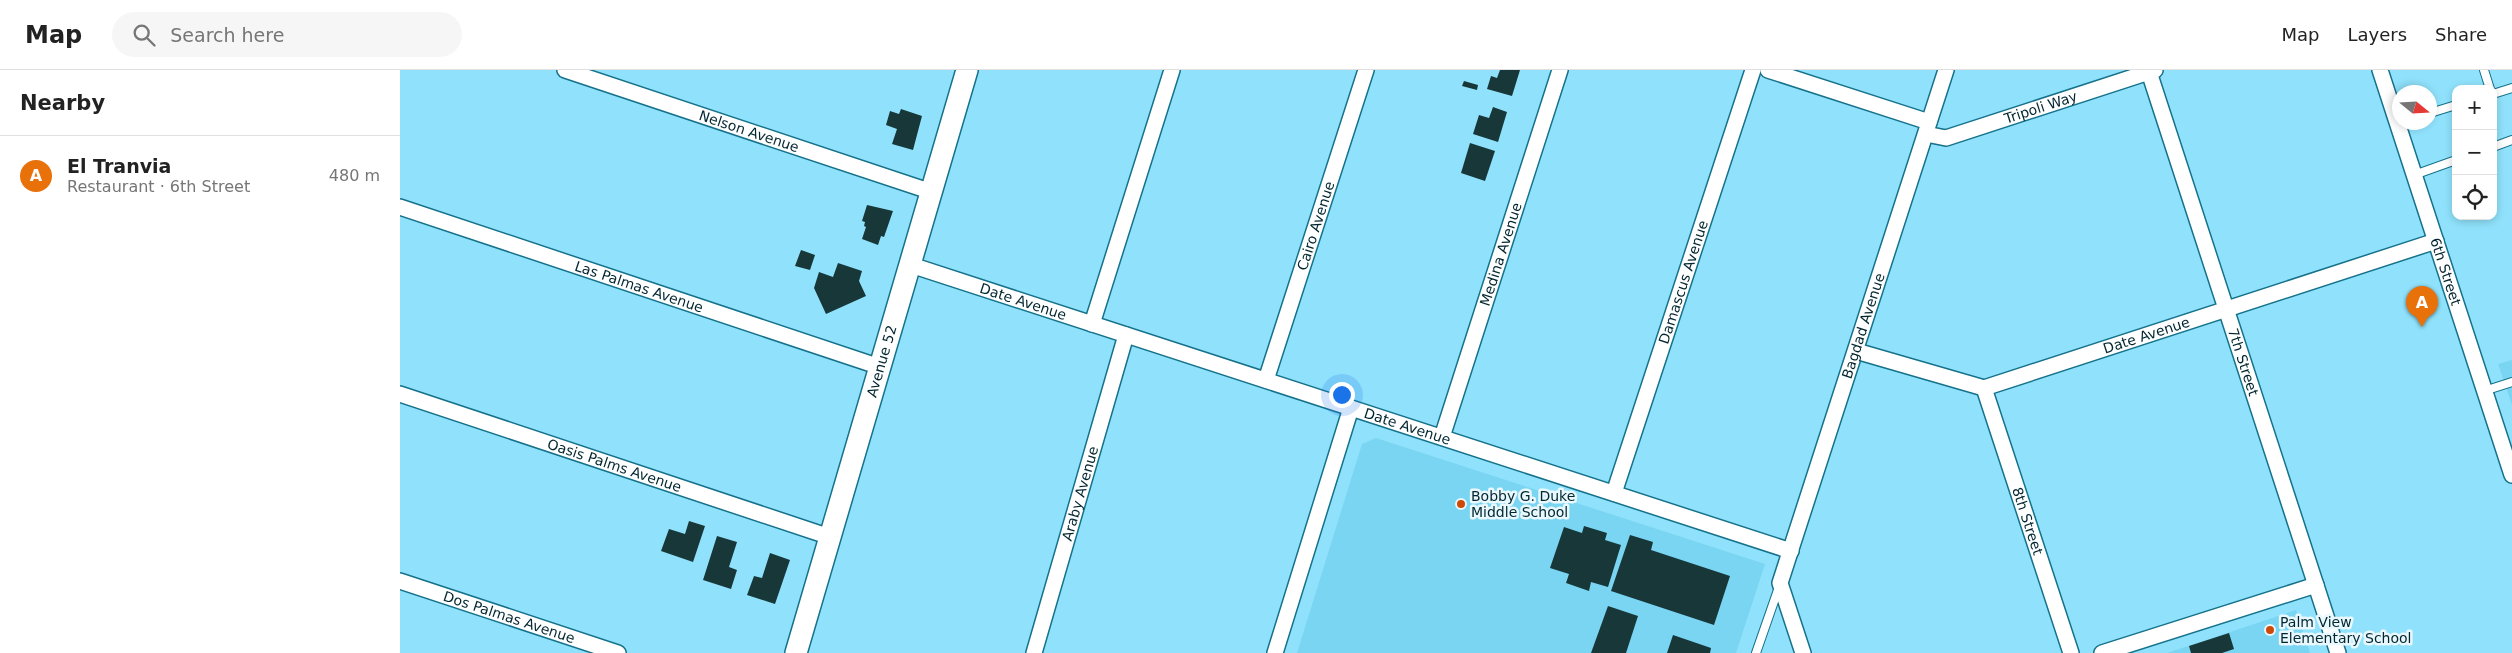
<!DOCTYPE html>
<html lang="en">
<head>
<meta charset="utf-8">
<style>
  body { margin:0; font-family:"DejaVu Sans",sans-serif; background:#f6f6f6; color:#222 }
  .controls { position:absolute; right:15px; top:15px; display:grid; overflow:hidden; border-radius:10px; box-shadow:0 2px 8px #0003 }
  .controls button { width:45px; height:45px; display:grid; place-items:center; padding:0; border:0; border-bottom:1px solid #e0e0e0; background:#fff; color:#222; font:25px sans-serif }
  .compass { position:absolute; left:1992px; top:15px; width:45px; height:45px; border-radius:50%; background:#fff; box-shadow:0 2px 8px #0003; rotate:108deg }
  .you { position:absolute; left:941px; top:324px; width:18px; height:18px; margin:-12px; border:4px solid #fff; border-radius:50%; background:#1a73e8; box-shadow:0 0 0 8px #1a73e833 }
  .badge { display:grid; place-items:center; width:32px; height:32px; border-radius:50%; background:#ea580c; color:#fff; font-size:16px; font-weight:700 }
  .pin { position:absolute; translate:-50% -41px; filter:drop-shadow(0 1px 2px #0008) }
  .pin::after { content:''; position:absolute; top:26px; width:18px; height:15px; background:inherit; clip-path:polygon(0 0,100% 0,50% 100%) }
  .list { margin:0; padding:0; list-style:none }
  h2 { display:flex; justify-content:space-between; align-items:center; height:65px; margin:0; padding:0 20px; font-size:21px }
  h2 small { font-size:16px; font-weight:400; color:#767676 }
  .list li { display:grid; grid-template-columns:32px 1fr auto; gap:15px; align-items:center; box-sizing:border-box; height:80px; padding:0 20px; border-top:1px solid #e0e0e0 }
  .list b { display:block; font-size:19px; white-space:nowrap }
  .list p { margin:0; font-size:16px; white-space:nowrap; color:#767676 }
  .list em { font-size:16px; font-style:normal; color:#767676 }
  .icon { flex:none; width:28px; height:28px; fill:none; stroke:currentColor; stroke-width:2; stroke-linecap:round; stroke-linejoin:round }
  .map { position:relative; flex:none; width:2112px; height:583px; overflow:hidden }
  header { display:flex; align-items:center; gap:30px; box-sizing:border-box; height:70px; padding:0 25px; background:#fff; border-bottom:1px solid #e0e0e0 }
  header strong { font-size:24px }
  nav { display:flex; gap:28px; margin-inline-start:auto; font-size:18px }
  .search { width:350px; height:45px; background:#f6f6f6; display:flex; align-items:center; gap:12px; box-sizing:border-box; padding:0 18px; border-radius:28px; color:#767676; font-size:19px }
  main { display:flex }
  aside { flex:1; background:#fff }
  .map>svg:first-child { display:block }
  .built { fill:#79d5f1 }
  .building { fill:#183739 }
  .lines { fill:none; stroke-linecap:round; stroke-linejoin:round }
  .lane-casing { stroke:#15728a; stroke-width:10 }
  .street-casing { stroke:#15728a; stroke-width:18 }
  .secondary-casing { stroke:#15728a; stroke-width:24 }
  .lane { stroke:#fff; stroke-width:8 }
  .street { stroke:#fff; stroke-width:15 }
  .secondary { stroke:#fff; stroke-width:21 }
  .poi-dot { fill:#ce4908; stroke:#e9f8fd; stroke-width:2 }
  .labels { text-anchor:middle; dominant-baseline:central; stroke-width:5; stroke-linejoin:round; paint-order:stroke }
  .street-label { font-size:14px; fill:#022630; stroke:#e9f8fd }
  .poi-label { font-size:14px; fill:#022630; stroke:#e9f8fd; text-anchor:start }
</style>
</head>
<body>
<header>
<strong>Map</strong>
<div class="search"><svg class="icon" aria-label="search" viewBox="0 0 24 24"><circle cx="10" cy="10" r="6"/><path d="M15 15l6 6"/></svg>Search here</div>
<nav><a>Map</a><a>Layers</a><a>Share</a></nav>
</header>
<main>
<aside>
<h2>Nearby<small></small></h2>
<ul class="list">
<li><span class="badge" style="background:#e8710a">A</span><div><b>El Tranvia</b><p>Restaurant · 6th Street</p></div><em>480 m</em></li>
</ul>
</aside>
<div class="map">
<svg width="2112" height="583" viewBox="0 0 2112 583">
  <rect width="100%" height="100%" fill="#90e2fc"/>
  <g class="built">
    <polygon points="2112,290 2112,335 2098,294"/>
    <polygon points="976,368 1365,494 1336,583 897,583 962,374"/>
    <polygon points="1896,540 1910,583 1767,583"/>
  </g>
  <g class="building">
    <polygon points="1100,0 1120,0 1112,26 1087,19 1091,6 1097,8"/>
    <polygon points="1064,11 1078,15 1077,20 1062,16"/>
    <polygon points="1093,37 1107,42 1098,72 1073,64 1079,45 1089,48"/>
    <polygon points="501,39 522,46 513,80 492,74 497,59 486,55 490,41 499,44"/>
    <polygon points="1070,73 1095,81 1085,111 1061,103"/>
    <polygon points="467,135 493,141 484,167 481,166 478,175 462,169 466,157 464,156 465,152 462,151"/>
    <polygon points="401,180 415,185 410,200 395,196"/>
    <polygon points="438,193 462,201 459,211 466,226 426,244 414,218 419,202 433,207"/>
    <polygon points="289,451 305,456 293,492 261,481 269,459 285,464"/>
    <polygon points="1184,456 1207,463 1205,470 1221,475 1208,517 1191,512 1189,521 1166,513 1169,504 1150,498 1164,457 1182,463"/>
    <polygon points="1230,465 1253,472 1251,480 1330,506 1314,555 1211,521"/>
    <polygon points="317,466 337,472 329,497 337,500 331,519 303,510"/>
    <polygon points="370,483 390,490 375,534 347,525 354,506 362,508"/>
    <polygon points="1208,536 1238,546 1226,583 1191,583"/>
    <polygon points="1829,563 1834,579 1822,583 1791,583 1789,576"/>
    <polygon points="1273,565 1311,578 1310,583 1267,583"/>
  </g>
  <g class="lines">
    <defs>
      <g id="lane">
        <polyline points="2084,0 2090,19"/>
        <polyline points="2093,24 2112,18"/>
        <polyline points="2030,43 2056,35"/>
        <polyline points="2093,77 2112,70"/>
        <polyline points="2014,105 2056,90"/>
        <polyline points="2084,321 2112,312"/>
        <polyline points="1356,583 1379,517"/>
      </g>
      <g id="street">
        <path id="s1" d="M165,0l367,122"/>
        <polyline points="1368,0 1529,52"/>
        <path id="s2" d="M1980,0l132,405"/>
        <path id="s3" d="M1749,2l189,581"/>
        <path id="s4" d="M1526,64l20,4 209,-68"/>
        <path id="s5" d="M0,137l480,160"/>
        <path id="s6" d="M511,195l880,286"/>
        <polyline points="692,254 772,0"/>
        <path id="s7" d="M1456,281l128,37 452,-147"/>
        <path id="s8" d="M866,310l100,-310"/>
        <path id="s9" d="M1584,318l87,265"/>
        <path id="s10" d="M0,324l430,143"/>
        <path id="s11" d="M1042,367l118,-367"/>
        <path id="s12" d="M1214,423l139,-423"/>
        <path id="s13" d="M0,511l218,72"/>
        <path id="s14" d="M634,583l92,-318"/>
        <polyline points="875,583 951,338"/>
        <path id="s15" d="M1403,583l-23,-70 166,-513"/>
        <polyline points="1702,583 1916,515"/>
      </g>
      <g id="secondary">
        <path id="s16" d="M396,583l171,-583"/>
      </g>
    </defs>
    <use href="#lane" class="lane-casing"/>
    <use href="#street" class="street-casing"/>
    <use href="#secondary" class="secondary-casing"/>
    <use href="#lane" class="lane"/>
    <use href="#street" class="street"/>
    <use href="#secondary" class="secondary"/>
  </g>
  <g class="poi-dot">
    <circle cx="1061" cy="434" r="5"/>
    <circle cx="1870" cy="560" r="5"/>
  </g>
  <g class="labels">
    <g class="street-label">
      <text stroke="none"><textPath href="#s4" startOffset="120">Tripoli Way</textPath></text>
      <text stroke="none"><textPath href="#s1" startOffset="194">Nelson Avenue</textPath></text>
      <text stroke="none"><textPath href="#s8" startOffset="162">Cairo Avenue</textPath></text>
      <text stroke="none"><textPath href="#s11" startOffset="192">Medina Avenue</textPath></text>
      <text stroke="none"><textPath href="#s2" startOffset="212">6th Street</textPath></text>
      <text stroke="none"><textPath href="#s12" startOffset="222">Damascus Avenue</textPath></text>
      <text stroke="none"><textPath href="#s5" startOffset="252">Las Palmas Avenue</textPath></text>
      <text stroke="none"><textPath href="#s6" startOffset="118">Date Avenue</textPath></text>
      <text stroke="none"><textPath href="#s15" startOffset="344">Bagdad Avenue</textPath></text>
      <text stroke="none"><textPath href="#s7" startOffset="304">Date Avenue</textPath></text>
      <text stroke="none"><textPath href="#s16" startOffset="304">Avenue 52</textPath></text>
      <text stroke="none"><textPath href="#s3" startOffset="305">7th Street</textPath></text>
      <text stroke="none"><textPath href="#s6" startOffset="522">Date Avenue</textPath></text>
      <text stroke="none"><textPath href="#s10" startOffset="226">Oasis Palms Avenue</textPath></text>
      <text stroke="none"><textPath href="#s14" startOffset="166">Araby Avenue</textPath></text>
      <text stroke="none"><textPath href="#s9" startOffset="140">8th Street</textPath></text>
      <text stroke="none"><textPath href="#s13" startOffset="115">Dos Palmas Avenue</textPath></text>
    </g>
    <g class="poi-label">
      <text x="1071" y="426">Bobby G. Duke<tspan x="1071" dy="16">Middle School</tspan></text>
      <text x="1880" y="552">Palm View<tspan x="1880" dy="16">Elementary School</tspan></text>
    </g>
  </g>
</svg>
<div class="controls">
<button>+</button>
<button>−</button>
<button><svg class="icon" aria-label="locate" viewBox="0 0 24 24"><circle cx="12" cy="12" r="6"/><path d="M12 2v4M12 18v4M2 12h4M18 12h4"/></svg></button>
</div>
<svg class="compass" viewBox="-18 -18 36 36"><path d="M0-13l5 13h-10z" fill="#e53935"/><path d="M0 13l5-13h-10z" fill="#767676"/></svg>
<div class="you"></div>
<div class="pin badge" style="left:2022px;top:257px;background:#e8710a">A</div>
</div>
</main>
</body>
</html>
